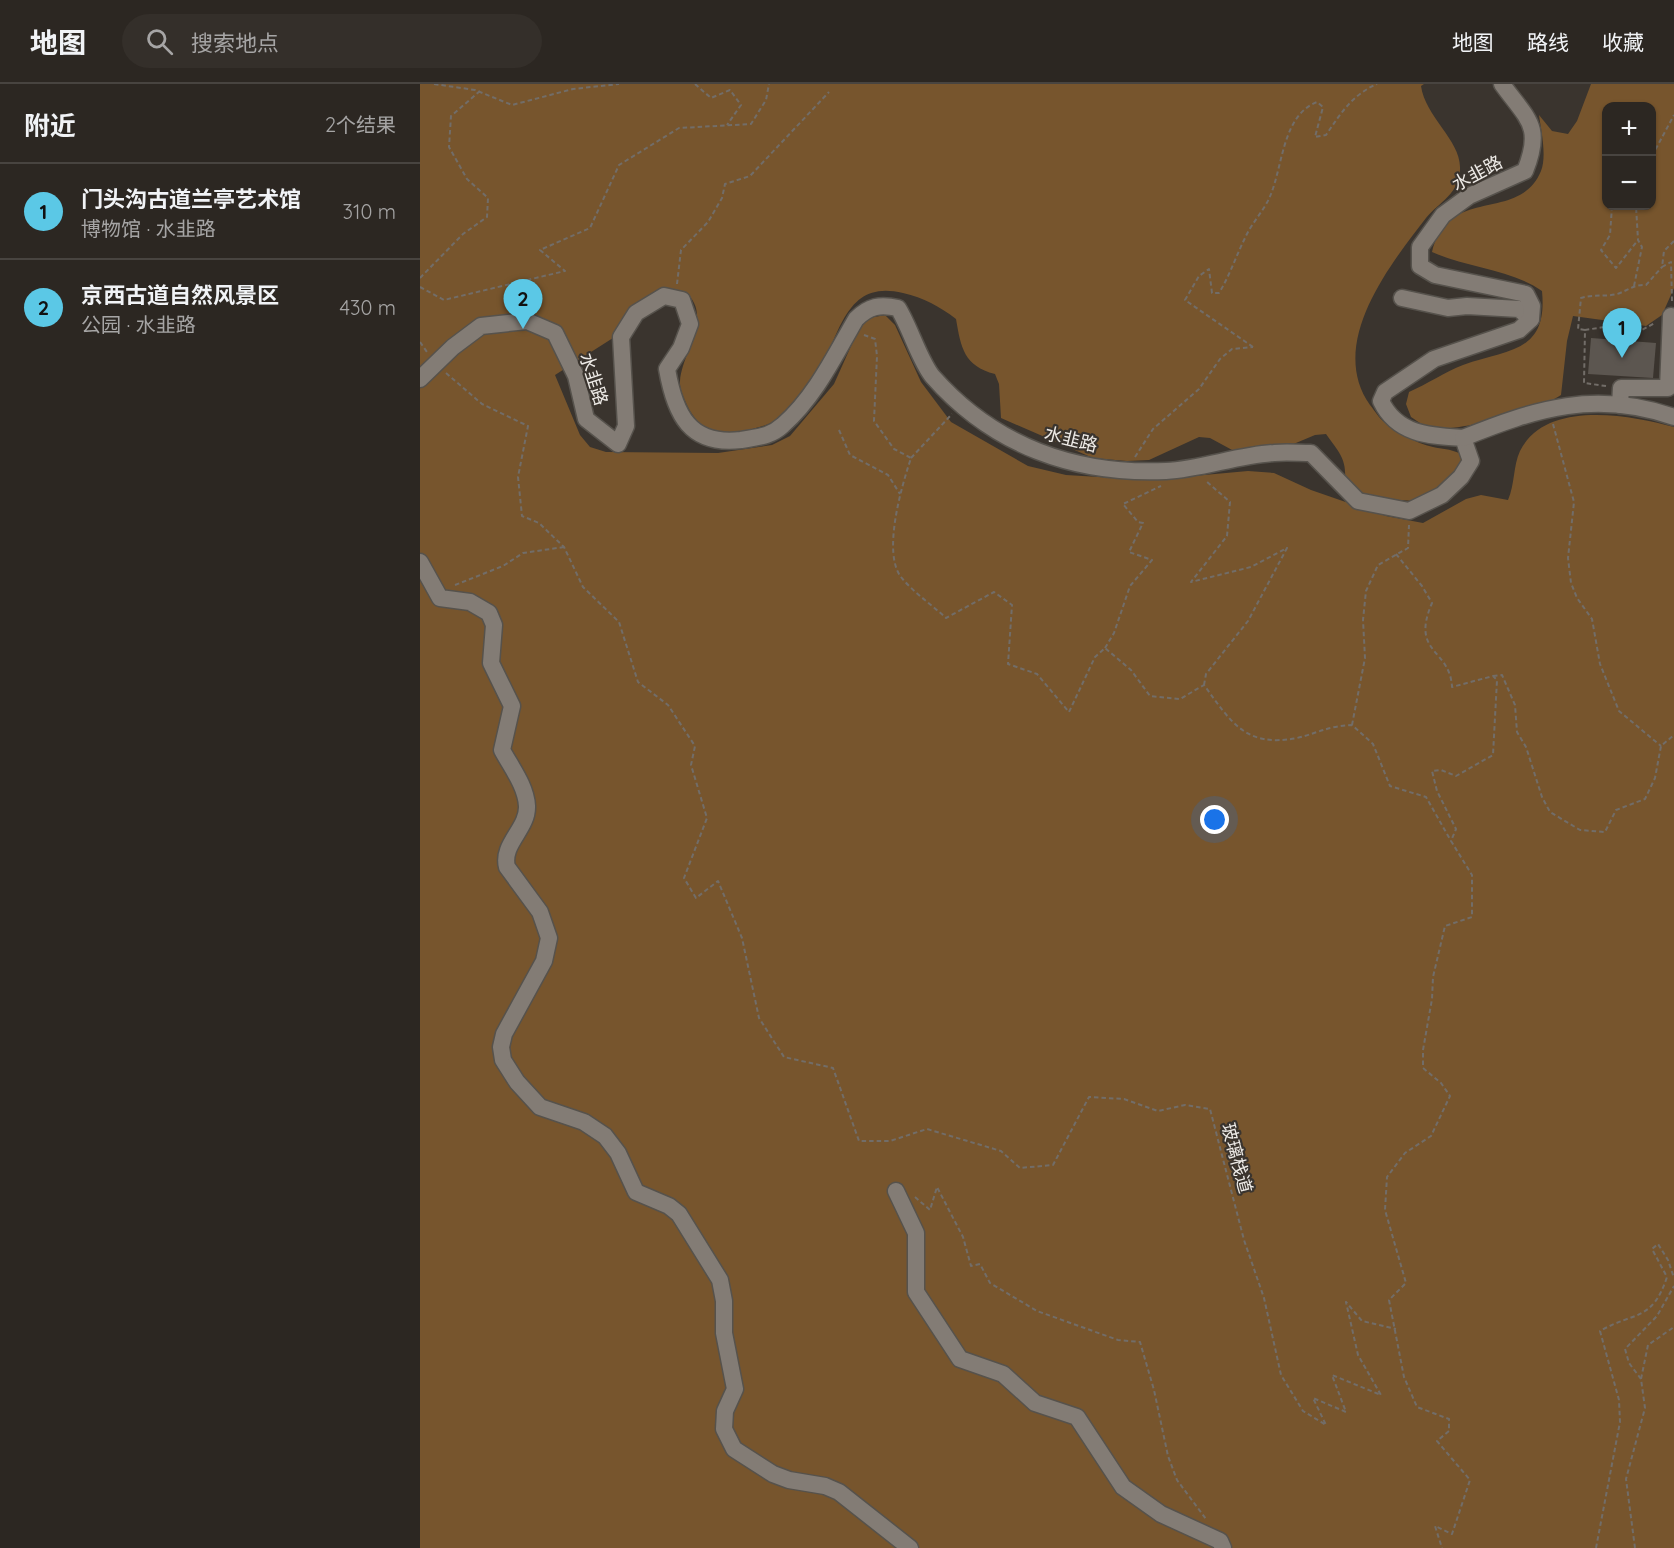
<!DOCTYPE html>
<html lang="zh">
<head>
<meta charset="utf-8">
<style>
  body { margin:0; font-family:Quicksand,"Noto Sans SC",sans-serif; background:#342f2a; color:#f1f3f6 }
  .controls { position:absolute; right:18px; top:18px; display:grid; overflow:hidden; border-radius:12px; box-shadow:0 2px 4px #0004 }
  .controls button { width:54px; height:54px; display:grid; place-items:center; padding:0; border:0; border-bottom:2px solid #484440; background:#2c2722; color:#f1f3f6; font:30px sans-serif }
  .you { position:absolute; left:795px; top:736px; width:21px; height:21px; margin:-15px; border:4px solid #fff; border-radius:50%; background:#1a73e8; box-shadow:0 0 0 9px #1a73e833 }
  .badge { display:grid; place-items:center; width:39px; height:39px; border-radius:50%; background:#5bc8e6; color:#111; font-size:20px; font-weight:700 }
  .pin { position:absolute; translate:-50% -50px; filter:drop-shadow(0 2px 3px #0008) }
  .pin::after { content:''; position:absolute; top:32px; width:21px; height:18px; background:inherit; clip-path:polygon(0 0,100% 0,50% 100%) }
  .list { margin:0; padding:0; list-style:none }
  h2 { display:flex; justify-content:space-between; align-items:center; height:78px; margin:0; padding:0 24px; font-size:26px }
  h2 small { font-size:20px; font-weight:400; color:#a6a5a5 }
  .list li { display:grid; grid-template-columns:39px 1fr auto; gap:18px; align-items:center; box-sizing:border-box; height:96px; padding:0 24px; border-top:2px solid #484440 }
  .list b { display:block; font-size:22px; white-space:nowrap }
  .list p { margin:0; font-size:20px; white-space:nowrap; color:#a6a5a5 }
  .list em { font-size:20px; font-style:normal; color:#a6a5a5 }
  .icon { flex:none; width:33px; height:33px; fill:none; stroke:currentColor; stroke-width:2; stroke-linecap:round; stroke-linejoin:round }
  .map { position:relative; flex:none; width:1254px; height:1464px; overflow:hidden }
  header { display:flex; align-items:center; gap:36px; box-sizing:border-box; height:84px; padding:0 30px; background:#2c2722; border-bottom:2px solid #484440 }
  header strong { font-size:28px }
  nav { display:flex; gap:33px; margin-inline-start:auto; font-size:21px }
  .search { width:420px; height:54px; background:#342f2a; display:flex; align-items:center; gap:15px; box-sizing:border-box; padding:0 21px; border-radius:33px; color:#a6a5a5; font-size:22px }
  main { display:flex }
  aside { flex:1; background:#2c2722 }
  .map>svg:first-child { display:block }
  .green { fill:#77552d; fill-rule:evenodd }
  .building { fill:#5c5650 }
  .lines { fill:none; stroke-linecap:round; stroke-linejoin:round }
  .minor-casing { stroke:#56524c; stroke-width:19 }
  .path { stroke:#726d68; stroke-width:2; stroke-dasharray:4.5 3; stroke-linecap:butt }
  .minor { stroke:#837c75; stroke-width:16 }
  .labels { text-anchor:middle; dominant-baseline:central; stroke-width:4.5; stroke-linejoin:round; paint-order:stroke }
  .street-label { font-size:18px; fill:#eeebe7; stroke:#3a342e }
</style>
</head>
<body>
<header>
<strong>地图</strong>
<div class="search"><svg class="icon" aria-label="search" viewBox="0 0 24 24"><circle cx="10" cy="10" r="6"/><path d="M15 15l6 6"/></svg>搜索地点</div>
<nav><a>地图</a><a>路线</a><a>收藏</a></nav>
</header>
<main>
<aside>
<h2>附近<small>2个结果</small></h2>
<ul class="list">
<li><span class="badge">1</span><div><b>门头沟古道兰亭艺术馆</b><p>博物馆 · 水韭路</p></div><em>310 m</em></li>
<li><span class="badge">2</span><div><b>京西古道自然风景区</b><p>公园 · 水韭路</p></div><em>430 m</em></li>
</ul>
</aside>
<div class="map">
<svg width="1254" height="1464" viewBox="0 0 1254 1464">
  <rect width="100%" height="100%" fill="#3a342e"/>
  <g class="green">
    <path d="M0,0h1004l-3,2c4,30 39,54 39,81 1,26 -21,35 -34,51 -37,48 -99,126 -56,187 5,6 9,13 14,17 15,11 31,21 49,25 9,2 17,2 26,6l5,9 -27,26 -22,13 -63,-4 -8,-8c4,-28 -2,-33 -18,-55l-11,1 -31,13 -50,3 -24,-13 -11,-1 -50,23 -22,1 -34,-3 -92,-40 -2,-34 -4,-10c-31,-8 -34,-26 -39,-55 -17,-13 -32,-21 -53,-26 -56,-14 -62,38 -83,76 -8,15 -22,32 -34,44 -12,11 -26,14 -41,18 -13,4 -33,4 -44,-5 -4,-4 -8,-11 -11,-15 -4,-8 -11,-21 -10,-30 2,-28 34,-66 5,-89l-130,83 25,60 10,12 16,5 112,1 54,-8 18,-9 44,-52 26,-58 9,-8 16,-3 10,10 26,57 30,40 77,44 38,9 83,5 99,-9 26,2 37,17 75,26 37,7 43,-24 15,-4 27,5c7,-16 5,-34 12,-49 26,-52 110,-36 154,-24v1121h-1254z"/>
    <path d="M1171,0h83v204l-12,27 -16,11 -73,-10 -6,25 -6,54c-20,14 -105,38 -129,33 -7,-1 -15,-7 -21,-11l-5,-13 3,-12c18,-8 36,-20 54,-27 46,-16 85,-12 79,-74 -31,-22 -75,-23 -110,-39 17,-68 87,-28 109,-81 6,-16 0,-40 -2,-56l13,16 16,3 9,-13zM1186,22h46v100h-46z"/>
  </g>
  <polygon class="building" points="1171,254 1236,259 1233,294 1168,290"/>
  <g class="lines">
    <defs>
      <g id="minor">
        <polyline points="982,214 1028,224 1047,222 1099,225 1111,235"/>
        <path d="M0,295l33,-32 28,-21 46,-5 28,12 21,43 10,43 32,25 8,-18 -5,-89 15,-24 28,-17 18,4 8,24 -9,24 -14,21c8,46 23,77 74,71 17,-3 29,-3 42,-15 32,-28 52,-70 73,-106 13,-13 24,-15 42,-11 12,19 22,54 35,69 61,69 142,98 233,94 36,-2 72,-16 108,-18 12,-1 25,0 37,0l47,48 51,10 33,-16 19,-18 10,-16 -8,-23c-33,-2 -66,-3 -82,-37l4,-9 49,-33 85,-29 12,-11 1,-13 -6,-12 -91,-19 -15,-9v-19l23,-32 26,-19 56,-25c18,-45 3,-51 -23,-87"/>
        <polyline points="1200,321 1201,304 1248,304 1251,232"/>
        <path d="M1043,354c74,-30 133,-48 211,-21"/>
        <path d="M0,478l20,36 30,4 19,11 5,12 -3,38 21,43 -10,44c9,17 24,36 25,56 1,23 -26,38 -20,61l33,45 9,26 -5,23 -40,73 -3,13 2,13 14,22 23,25 44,15 21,14 13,17 18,39 33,14 10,8 41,66 4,21v32l11,56 -10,22 -1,18 10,20 39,25 16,6 36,6 14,6 71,56"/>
        <polyline points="476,1107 496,1149 496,1208 540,1275 583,1290 615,1319 657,1333 703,1403 741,1430 800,1457 803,1464"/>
      </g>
    </defs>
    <use href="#minor" class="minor-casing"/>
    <g class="path">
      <polyline points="14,0 55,6 92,21 153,5 199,0"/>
      <polyline points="275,0 291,14 310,6 321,21 307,41"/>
      <polyline points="1232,72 1254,31"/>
      <polyline points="1192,122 1190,151 1181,166 1196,184 1218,156"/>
      <polyline points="0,194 43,150 67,133 68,114 47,95 29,63 31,32 60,7"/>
      <polyline points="257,200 261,166 288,138 302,114 305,100 330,92 409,8"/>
      <polyline points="1214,202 1222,163 1218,156 1216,122"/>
      <polyline points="0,203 24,216 145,187 120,166 170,144 199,81 259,44 331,40 346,16 349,0"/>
      <polyline points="1252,217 1251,178 1242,183 1244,167 1254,157"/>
      <path d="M1165,246l-7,-1 3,-31c12,-4 24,-1 36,-4 10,-3 17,-10 29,-9l16,-18"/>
      <path d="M444,251l11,4 2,17 -3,65 20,28 17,9c-9,27 -29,94 -10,119 12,15 31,28 45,41l48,-26 18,13 -4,59 29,10 32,38 26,-55 10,-9 26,22 19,26 30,3 24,-14c27,37 41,63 93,53 21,-5 31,-12 55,-13l21,19 17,42 36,11 25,44"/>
      <polyline points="0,258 7,268"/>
      <path d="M833,263l-68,-47 14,-24 10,-7 3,24h7c11,-18 17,-37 26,-55 7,-16 20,-28 26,-44 12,-30 12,-79 46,-92l6,5 -8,30 11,-2c15,-22 26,-40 51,-51"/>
      <polyline points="26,289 62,320 108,342 98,393 102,432 119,439 144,463 163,503 199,538 218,598 248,621 275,662 271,681 287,734 264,794 276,814 298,797 322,854 339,934 364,973 413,984 439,1057 470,1057 507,1045 581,1067 600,1084 633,1081 669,1013 704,1015 738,1027 765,1021 790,1025 824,1156 844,1214 861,1291 883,1327 906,1341 893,1314 926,1328 912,1291 961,1311 938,1271 926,1218 942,1237 976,1245"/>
      <polyline points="1186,302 1164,299 1165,246 1184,243 1199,249 1216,249 1235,239"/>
      <polyline points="1133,340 1154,418 1148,474 1151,499 1157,514 1172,535 1180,580 1199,627 1241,662"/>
      <polyline points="419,346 430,371 468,391 480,410"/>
      <polyline points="715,373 733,345 779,305 800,275 812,265 833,263"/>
      <polyline points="491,374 532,330"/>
      <path d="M976,470l26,32 10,17c-22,51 18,45 20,84l41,-11 4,4 -4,75 -37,21 -15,-6 -9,1 5,20 19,38 -5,12 21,34v42l-27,9 -12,51 -1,22 -9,51v18l18,15 9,13 -19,40 -26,17 -18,24 -2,33 21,73 -17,17 15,77 13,30 32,12v12l-12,10 33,39 -18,54 -17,-8 7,22"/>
      <polyline points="35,501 83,482 103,469 144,463"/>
      <polyline points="685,564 694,549 710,502 732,476 709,468 723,439 718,438 703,420 741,402"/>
      <polyline points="1073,592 1082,591 1095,621 1097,648 1106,663 1122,713 1130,728 1160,746 1185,748 1196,726 1225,715 1235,694 1241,662 1254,651"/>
      <polyline points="784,601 786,590 828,537 867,464 831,483 771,498 807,452 810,418 786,397"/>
      <polyline points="932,641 945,574 943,536 946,507 958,481 988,464 989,441"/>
      <polyline points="495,1113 510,1126 517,1103 543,1153 551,1182 560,1180 570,1199 617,1227 698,1256 720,1258 734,1306 748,1372 757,1396 786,1435"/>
      <polyline points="1221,1295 1209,1279 1205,1265 1237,1232 1254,1202"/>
      <path d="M1176,1464l24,-126 -1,-22 -19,-69c35,-20 52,-9 67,-54l-15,-28 6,-5 10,16 6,18"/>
      <polyline points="1215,1464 1206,1395 1225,1324 1221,1295 1228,1261 1254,1243"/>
    </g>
    <use href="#minor" class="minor"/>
  </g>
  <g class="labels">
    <g class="street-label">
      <text transform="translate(1057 89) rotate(-28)">水韭路</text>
      <text transform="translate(174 295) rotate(72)">水韭路</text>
      <text transform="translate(651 355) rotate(14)">水韭路</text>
      <text transform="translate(817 1074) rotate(75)">玻璃栈道</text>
    </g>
  </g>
</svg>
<div class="controls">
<button>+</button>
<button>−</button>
</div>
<div class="you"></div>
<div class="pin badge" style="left:1202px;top:274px">1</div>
<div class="pin badge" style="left:103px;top:245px">2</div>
</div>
</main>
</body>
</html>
